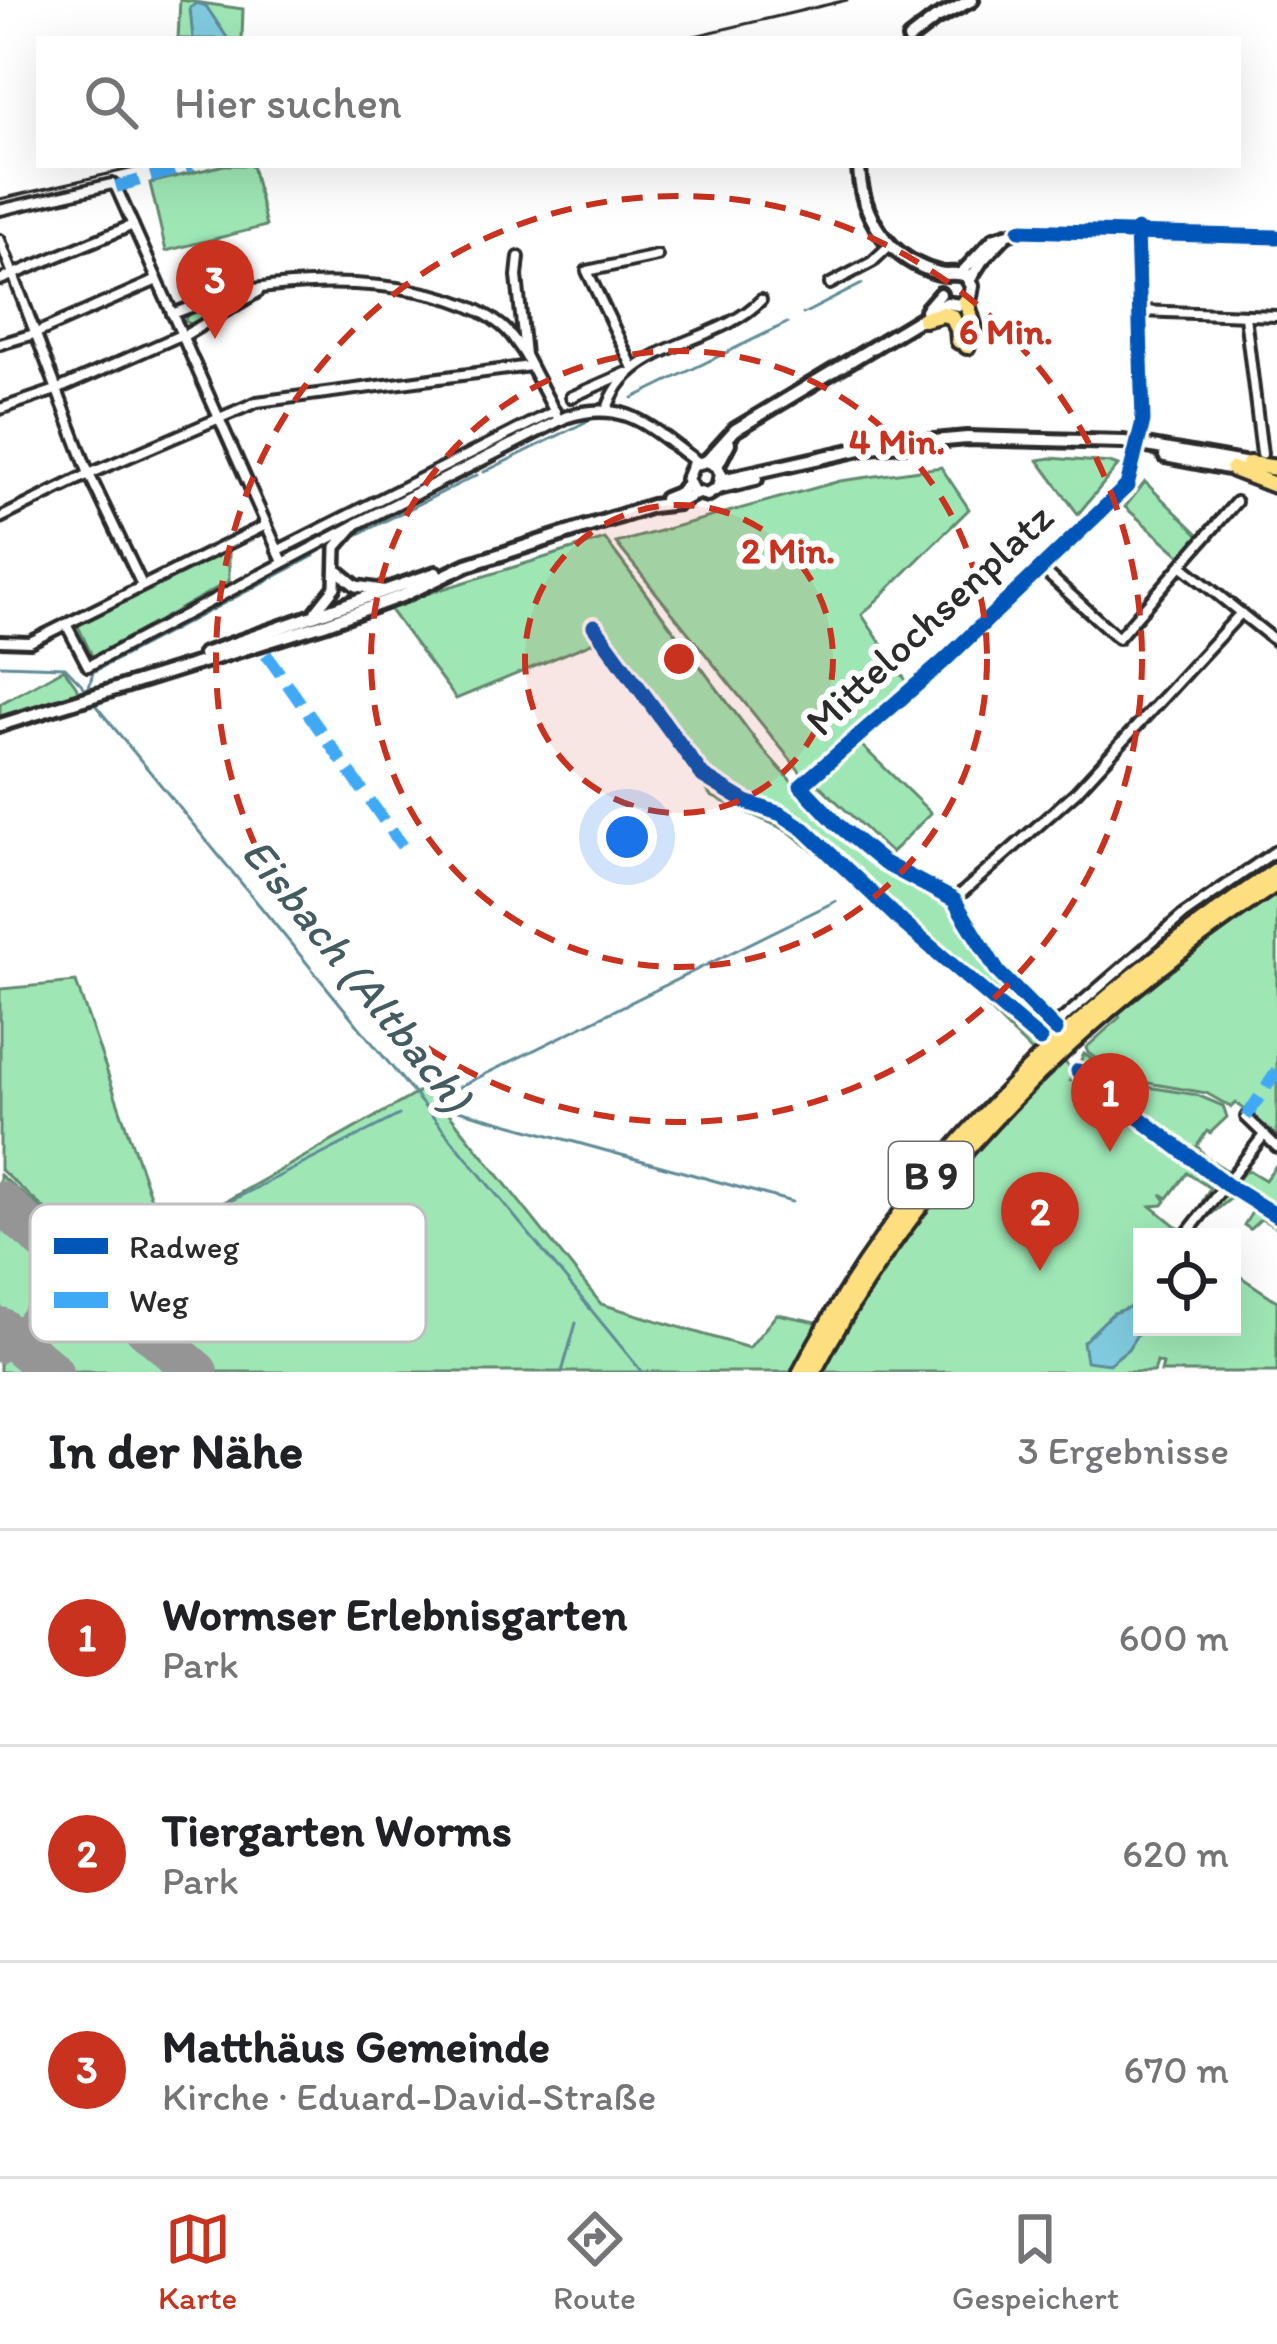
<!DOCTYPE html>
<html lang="de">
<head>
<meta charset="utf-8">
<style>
  body { margin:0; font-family:Itim,sans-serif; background:#f6f6f6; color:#202124 }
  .controls { position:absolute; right:36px; bottom:36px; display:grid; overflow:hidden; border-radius:0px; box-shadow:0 12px 48px #0002 }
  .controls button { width:108px; height:108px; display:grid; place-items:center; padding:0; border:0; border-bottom:3px solid #e0e0e0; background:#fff; color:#202124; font:60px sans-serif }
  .you { position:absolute; left:627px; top:837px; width:42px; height:42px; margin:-30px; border:9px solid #fff; border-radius:50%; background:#1a73e8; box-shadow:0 0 0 18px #1a73e833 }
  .badge { display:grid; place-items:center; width:78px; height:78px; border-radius:50%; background:#c8321e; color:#fff; font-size:39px; font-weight:700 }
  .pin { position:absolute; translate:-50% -99px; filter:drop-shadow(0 3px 6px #0008) }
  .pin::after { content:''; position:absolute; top:63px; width:42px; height:36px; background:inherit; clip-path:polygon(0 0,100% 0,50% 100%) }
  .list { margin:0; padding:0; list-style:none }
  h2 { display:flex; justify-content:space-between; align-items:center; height:156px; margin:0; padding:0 48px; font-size:51px }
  h2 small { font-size:39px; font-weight:400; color:#757577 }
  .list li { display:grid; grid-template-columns:78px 1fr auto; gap:36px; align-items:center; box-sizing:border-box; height:216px; padding:0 48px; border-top:3px solid #e0e0e0 }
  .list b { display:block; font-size:45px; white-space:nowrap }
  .list p { margin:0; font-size:39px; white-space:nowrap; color:#757577 }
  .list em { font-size:39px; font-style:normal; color:#757577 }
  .icon { flex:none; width:66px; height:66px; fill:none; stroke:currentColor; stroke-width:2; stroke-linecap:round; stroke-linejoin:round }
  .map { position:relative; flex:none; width:1277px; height:1372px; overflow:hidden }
  .search { position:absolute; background:#fff; box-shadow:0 12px 48px #0002; left:36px; right:36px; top:36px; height:132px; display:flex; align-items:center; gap:30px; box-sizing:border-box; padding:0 42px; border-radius:0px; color:#757577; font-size:45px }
  .sheet { height:804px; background:#fff }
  nav { display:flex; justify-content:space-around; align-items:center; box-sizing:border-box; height:168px; border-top:3px solid #e0e0e0; background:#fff; font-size:33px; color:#757577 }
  nav a { display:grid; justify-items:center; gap:6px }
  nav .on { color:#c8321e }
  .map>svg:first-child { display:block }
  .green { fill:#9ee7b5; stroke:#648970; stroke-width:3 }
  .water { fill:#80cbdf; stroke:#5e8b97; stroke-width:3 }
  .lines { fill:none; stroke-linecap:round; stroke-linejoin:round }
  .stream { stroke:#5e8b97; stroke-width:3 }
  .taxiway { stroke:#959595; stroke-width:18 }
  .runway { stroke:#959595; stroke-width:42 }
  .minor-casing { stroke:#2b2b2b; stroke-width:16 }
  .tertiary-casing { stroke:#2b2b2b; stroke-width:18 }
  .secondary-casing { stroke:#2b2b2b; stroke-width:20 }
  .trunk-casing { stroke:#2b2b2b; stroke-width:22 }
  .minor { stroke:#fff; stroke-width:8 }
  .tertiary { stroke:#fff; stroke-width:9 }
  .secondary { stroke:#fff; stroke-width:10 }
  .trunk { stroke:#fedf80; stroke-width:14 }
  .rail { stroke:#2b2b2b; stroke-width:3 }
  .minor-bridge-casing { stroke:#2b2b2b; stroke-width:16; stroke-linecap:butt }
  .minor-bridge { stroke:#fff; stroke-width:8 }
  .quiet { stroke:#3fa9f5; stroke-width:12; stroke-dasharray:24 12; stroke-linecap:butt }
  .cycleway-casing { stroke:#fff; stroke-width:22 }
  .cycleway { stroke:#0057b8; stroke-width:15 }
  .ring { fill:none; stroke:#c8321e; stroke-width:6; stroke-dasharray:21 15 }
  .labels { text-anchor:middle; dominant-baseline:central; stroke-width:12; stroke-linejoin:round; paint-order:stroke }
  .shield { fill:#fff; stroke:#6b6b6b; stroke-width:3 }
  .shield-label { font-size:39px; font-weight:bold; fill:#2b2b2b }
  .street-label { font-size:42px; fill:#2b2b2b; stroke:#fff }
  .water-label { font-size:45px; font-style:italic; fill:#445b61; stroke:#fff }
  .key { fill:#fff; stroke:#bfbfbf; stroke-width:3 }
  .key-label { font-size:33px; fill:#2b2b2b }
  .centre { fill:#c8321e; stroke:#fff; stroke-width:6 }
  .ring-label { font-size:36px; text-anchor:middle; font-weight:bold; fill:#c8321e; stroke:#fff; stroke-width:12; stroke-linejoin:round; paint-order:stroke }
</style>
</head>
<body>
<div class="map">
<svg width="1277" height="1372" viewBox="0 0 1277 1372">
  <rect width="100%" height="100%" fill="#fff"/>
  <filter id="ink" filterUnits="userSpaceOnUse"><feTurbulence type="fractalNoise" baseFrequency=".00833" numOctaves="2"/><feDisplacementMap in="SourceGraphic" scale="24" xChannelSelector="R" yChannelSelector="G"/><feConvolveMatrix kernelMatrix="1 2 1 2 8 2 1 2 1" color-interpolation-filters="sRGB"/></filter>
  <g filter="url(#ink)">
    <g class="green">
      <polygon points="180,0 243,9 242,39 178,39"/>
      <polygon points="224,165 252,165 266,226 166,251 150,183"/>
      <polygon points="229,297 233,302 195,326 185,321 188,312"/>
      <polygon points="1051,458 1110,463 1118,466 1078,514 1038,460"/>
      <polygon points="941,467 969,509 862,615 911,688 806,779 616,543 840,481"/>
      <polygon points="1145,482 1200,536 1183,558 1125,507"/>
      <polygon points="605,539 760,746 830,825 948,906 988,966 1052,1028 1033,1053 887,909 788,831 711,796 601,639 456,699 387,606"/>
      <polygon points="229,545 229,581 93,658 76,622"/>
      <polygon points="64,669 81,693 0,720 0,704"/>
      <polygon points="858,742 931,813 891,853 816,782"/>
      <polygon points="1277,889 1277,1143 1275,1134 1236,1103 1231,1107 1206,1093 1131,1080 1088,1053 1086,1048 1120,1017 1118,1014 1082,1045 1076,1043 1158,975"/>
      <polygon points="76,982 164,1236 428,1087 601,1304 749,1348 777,1314 822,1323 797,1372 0,1372 0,1175 97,1256 0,1169 0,989"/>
      <polygon points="1084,1054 1130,1084 1197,1095 1223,1106 1227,1117 1210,1133 1207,1131 1197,1146 1206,1157 1231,1173 1226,1181 1084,1074 1078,1066"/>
      <polygon points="1061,1059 1072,1069 1070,1082 1075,1073 1079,1073 1222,1183 1198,1216 1196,1213 1210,1188 1187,1173 1168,1198 1161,1194 1166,1201 1163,1205 1151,1206 1181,1230 1177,1237 1166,1237 1167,1233 1158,1228 1164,1237 1142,1237 1142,1327 1232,1327 1232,1271 1277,1301 1277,1372 1161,1372 1163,1364 1157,1362 1154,1372 819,1372 884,1264 971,1151"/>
      <polygon points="1277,1164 1277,1215 1234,1185 1244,1172 1250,1171 1265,1180"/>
      <polygon points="1230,1189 1277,1218 1277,1228 1261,1219 1250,1229 1244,1225 1254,1209 1238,1198 1230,1199 1199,1224 1224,1190"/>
    </g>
    <g class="water">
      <polygon points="197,3 206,6 228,39 193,39 190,8"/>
      <polygon points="1129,1307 1136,1309 1141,1328 1128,1349 1109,1364 1086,1361 1083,1342 1113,1313"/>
    </g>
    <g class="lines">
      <g class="stream">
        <polyline points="803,314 862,284"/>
        <polyline points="633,398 787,323"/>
        <polyline points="484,472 600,415"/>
        <polyline points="349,539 477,475"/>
        <polyline points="0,665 65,667 89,692"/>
        <polyline points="89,687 93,672 314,556"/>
        <polyline points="92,701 642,1372"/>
        <polyline points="445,1094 836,901"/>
        <polyline points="451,1108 792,1202"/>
        <polyline points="211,1211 399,1115"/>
        <polyline points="562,1372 576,1323"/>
      </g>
      <polyline class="taxiway" points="0,1354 69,1263"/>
      <g class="runway">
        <polyline points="0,1202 197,1372"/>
        <polyline points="0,1328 52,1372"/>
      </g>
      <defs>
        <g id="minor">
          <polyline points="0,210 112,184 116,187 283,562"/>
          <polyline points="1137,231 1142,427"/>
          <polyline points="0,240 89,474 142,585"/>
          <polyline points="519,257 517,276 525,355 559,420"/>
          <polyline points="0,280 133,225"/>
          <polyline points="830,284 872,262 890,245"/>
          <polyline points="1139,311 1277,316"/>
          <path d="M172,314c23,-8 46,-19 70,-23 71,-13 203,-13 260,35 10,8 16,19 23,29"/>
          <polyline points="1245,316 1262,454"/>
          <polyline points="182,337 258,292"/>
          <polyline points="0,344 34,334 157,280"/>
          <polyline points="633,368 587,271 657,256"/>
          <polyline points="571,397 626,373"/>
          <polyline points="0,409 56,390 181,335"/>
          <path d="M607,410c19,-69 110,-64 154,-110"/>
          <polyline points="0,518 89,474 257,402 530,366"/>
          <polyline points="277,551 555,411"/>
          <polyline points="1182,566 1277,642"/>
          <polyline points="1041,568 1118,638 1236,502"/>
          <polyline points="66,624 88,666 353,526"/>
          <polyline points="0,641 30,642 264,526"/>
          <polyline points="954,900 1076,792 1241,613"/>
          <polyline points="1052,1028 1183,915 1277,850"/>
          <polyline points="1056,1030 998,972 954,900 884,863 838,825 801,786 944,661 1123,490 1130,479"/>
          <polyline points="1246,1117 1277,1147"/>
          <polyline points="1184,1237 1264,1135"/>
        </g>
        <g id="tertiary">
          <polyline points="961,273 994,238 1020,230 1277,237"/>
          <polyline points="970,280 982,261 1004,238"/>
          <polyline points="339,572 356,586 382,590"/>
          <path d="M316,611l19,-24 1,-40 20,-23 210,-107c61,-20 86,13 131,45"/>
        </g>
        <g id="secondary">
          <polyline points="909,39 935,19 972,0"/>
          <polyline points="926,310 940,294"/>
          <polyline points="1165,456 1233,469"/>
          <path d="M707,461l28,-31 212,-127 12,2 11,-8 2,-11 -6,-10c-11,-5 -17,0 -27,-3 -51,-13 -79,-59 -80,-108"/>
          <polyline points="717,466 707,461 693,465 687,479 693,491 707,495 718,488 721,474 717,466 729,443"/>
          <polyline points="722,480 869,447 967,438 1124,442 1249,464"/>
          <polyline points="718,488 756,479"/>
          <polyline points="665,499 680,493 688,483"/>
          <polyline points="204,654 436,573"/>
          <polyline points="0,725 324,624 404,595 467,565 652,506 678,503 696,493"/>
        </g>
        <g id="trunk">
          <polyline points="966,301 974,328 967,346"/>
          <polyline points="924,319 943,314 952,317 958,329 959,341"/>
          <polyline points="1249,464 1277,468"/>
          <polyline points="1233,469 1277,486"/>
          <path d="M801,1372c109,-211 282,-371 476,-502"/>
          <path d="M813,1372c105,-202 275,-364 464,-489"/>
        </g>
      </defs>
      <use href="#minor" class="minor-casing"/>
      <use href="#tertiary" class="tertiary-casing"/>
      <use href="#secondary" class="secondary-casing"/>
      <use href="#trunk" class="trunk-casing"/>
      <use href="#minor" class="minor"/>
      <use href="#tertiary" class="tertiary"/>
      <use href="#secondary" class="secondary"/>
      <use href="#trunk" class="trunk"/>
      <g class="rail">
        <polyline points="682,39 847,0"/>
        <polyline points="0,199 147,165"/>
      </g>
      <defs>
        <polyline id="minor-bridge" points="1130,479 1142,427"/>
      </defs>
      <use href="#minor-bridge" class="minor-bridge-casing"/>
      <use href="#minor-bridge" class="minor-bridge"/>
      <g class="quiet">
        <polyline points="116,187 192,165"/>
        <polyline points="266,654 402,846"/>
        <polyline points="1246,1117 1277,1071"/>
      </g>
      <defs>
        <g id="cycleway">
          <polyline points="1020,230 1277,237"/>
          <polyline points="594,626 703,776 746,802 781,814 804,829 904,924 1040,1040"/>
          <polyline points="1056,1030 998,972 954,900 884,863 838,825 801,786 944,661 1127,486 1143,421 1137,230"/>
          <polyline points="1078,1071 1227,1185 1277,1216"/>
        </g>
      </defs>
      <use href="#cycleway" class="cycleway-casing"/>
      <use href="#cycleway" class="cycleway"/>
    </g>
  </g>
  <circle cx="679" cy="659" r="154" fill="#c8321e" fill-opacity=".12"/>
  <g class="ring">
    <circle cx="679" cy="659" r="154"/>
    <circle cx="679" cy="659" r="308"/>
    <circle cx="679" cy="659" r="463"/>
  </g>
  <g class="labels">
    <rect class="shield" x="889" y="1142" width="84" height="66" rx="9"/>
    <g class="shield-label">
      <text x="931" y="1175">B 9</text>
    </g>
    <g class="street-label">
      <text transform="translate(929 619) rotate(-43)">Mittelochsenplatz</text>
    </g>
    <g class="water-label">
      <text transform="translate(358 974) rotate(51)">Eisbach (Altbach)</text>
    </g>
  </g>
  <rect x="30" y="1204" width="396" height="138" rx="18" class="key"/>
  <rect x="54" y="1238" width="54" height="16" fill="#0057b8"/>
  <rect x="54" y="1292" width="54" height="16" fill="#3fa9f5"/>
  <g class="key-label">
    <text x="129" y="1258">Radweg</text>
    <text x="129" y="1312">Weg</text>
  </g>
  <circle cx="679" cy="659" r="18" class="centre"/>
  <g class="ring-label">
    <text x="1006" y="344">6 Min.</text>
    <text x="897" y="454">4 Min.</text>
    <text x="788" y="563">2 Min.</text>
  </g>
</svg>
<div class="controls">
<button><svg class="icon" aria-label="locate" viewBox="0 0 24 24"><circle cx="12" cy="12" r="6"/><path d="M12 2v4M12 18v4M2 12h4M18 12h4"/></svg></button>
</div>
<div class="you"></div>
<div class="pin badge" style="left:1110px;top:1152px">1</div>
<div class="pin badge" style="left:1040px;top:1271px">2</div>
<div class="pin badge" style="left:215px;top:339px">3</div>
<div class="search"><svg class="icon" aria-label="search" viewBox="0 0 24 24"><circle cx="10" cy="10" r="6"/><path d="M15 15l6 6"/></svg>Hier suchen</div>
</div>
<section class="sheet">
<h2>In der Nähe<small>3 Ergebnisse</small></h2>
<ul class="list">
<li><span class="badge">1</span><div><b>Wormser Erlebnisgarten</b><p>Park</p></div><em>600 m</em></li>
<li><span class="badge">2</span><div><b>Tiergarten Worms</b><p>Park</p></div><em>620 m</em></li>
<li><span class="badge">3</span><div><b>Matthäus Gemeinde</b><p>Kirche · Eduard-David-Straße</p></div><em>670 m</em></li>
</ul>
</section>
<nav>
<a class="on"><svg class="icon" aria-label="map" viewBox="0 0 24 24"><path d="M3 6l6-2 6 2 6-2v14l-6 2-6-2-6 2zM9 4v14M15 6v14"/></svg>Karte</a>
<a><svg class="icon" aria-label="directions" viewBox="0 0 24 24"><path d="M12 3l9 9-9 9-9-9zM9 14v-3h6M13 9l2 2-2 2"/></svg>Route</a>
<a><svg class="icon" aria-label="saved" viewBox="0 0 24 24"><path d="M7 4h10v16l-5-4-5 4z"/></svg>Gespeichert</a>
</nav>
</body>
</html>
